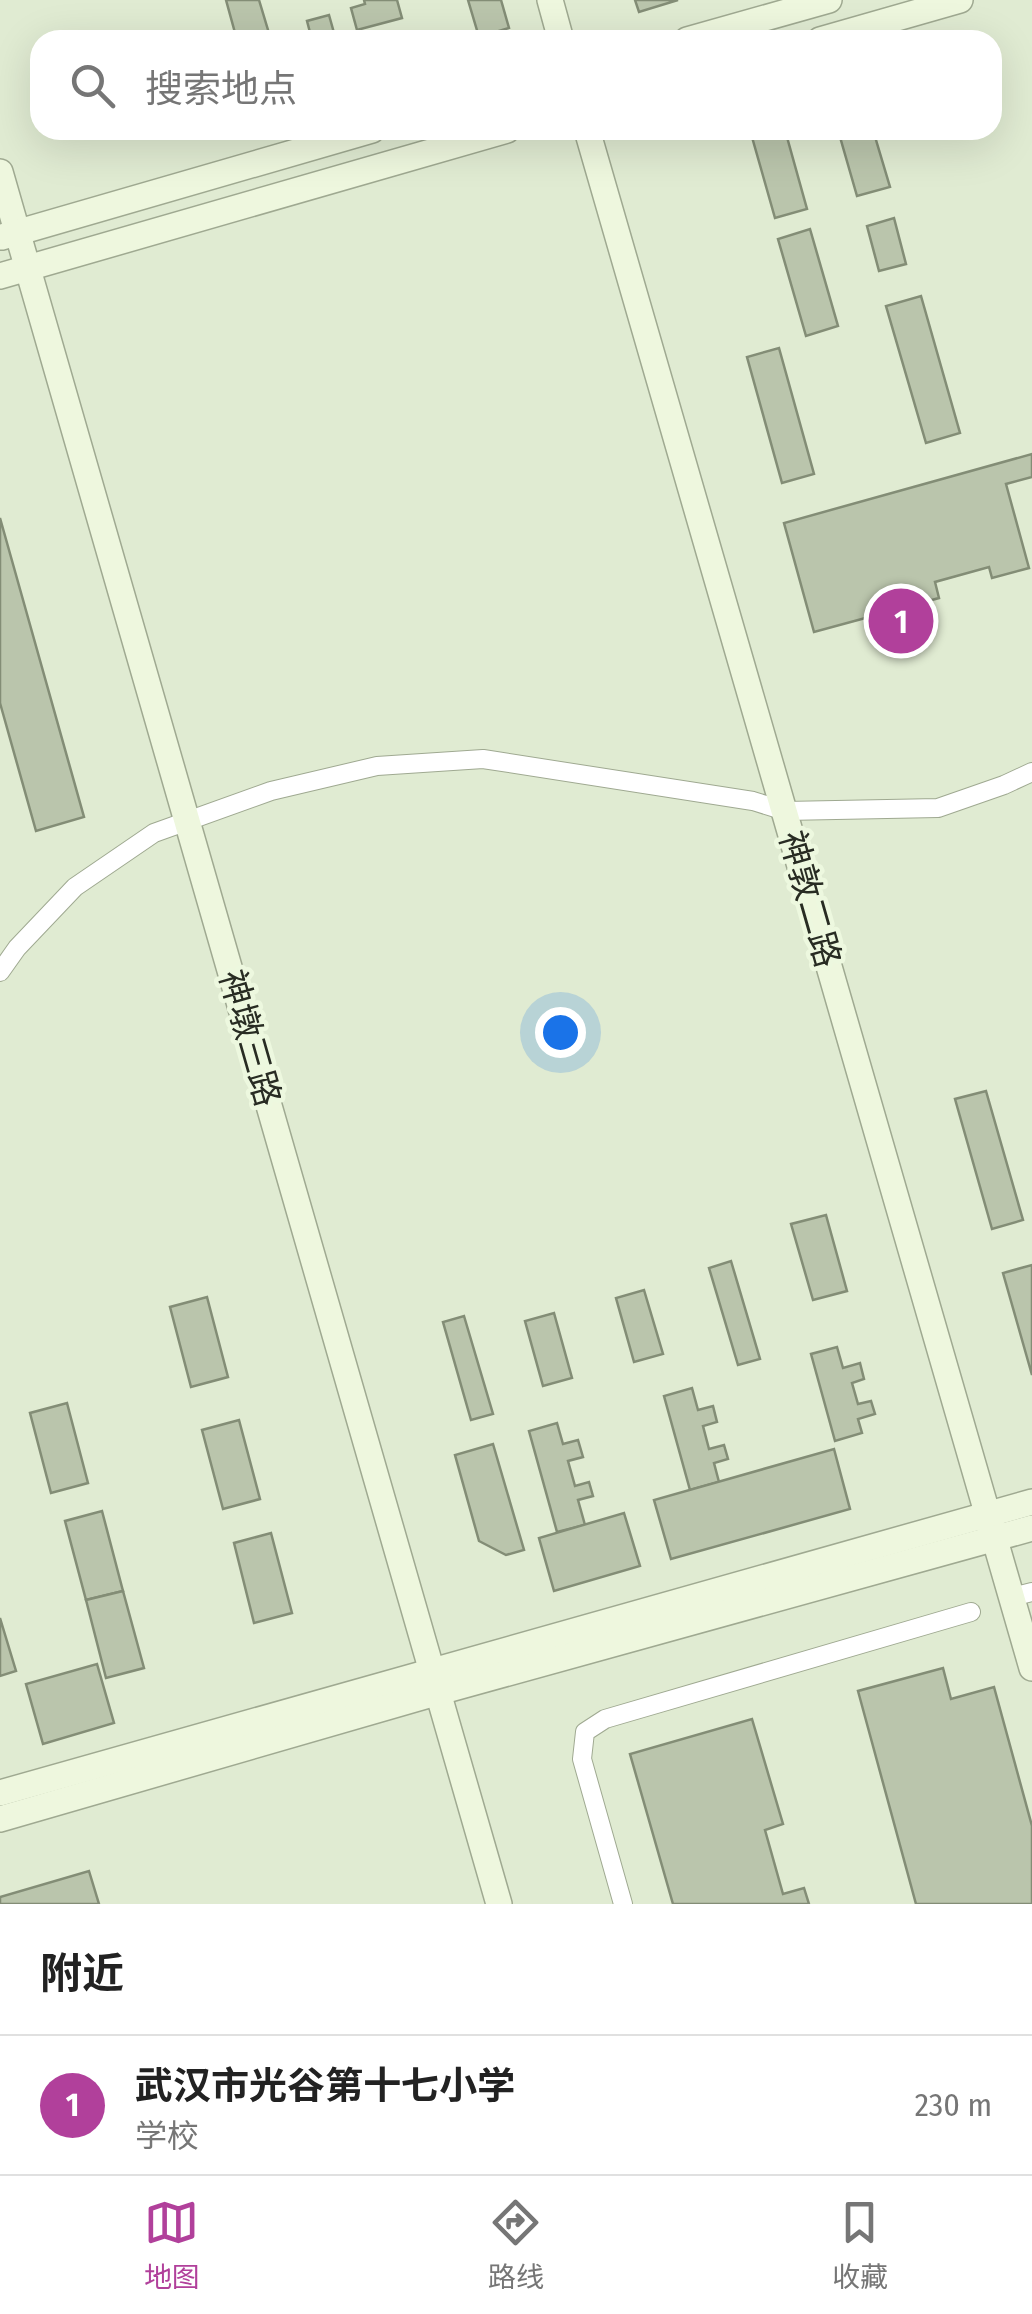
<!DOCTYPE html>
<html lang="zh">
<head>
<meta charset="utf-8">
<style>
  body { margin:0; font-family:"Fira Sans Condensed","Noto Sans SC",sans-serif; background:#f2f2f2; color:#222 }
  .you { position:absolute; left:560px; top:1032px; width:35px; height:35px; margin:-25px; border:8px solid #fff; border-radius:50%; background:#1a73e8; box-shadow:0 0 0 15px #1a73e833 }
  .badge { display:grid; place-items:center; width:65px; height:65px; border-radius:50%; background:#b1409b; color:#fff; font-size:32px; font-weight:700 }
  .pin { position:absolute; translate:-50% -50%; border:5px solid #fff; box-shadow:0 2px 10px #0006 }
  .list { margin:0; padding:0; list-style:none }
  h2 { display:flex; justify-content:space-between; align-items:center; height:130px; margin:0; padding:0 40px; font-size:42px }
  h2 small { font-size:32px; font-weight:400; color:#767676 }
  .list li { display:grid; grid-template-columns:65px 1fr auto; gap:30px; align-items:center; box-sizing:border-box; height:140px; padding:0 40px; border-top:2px solid #e0e0e0 }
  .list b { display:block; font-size:38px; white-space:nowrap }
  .list p { margin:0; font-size:32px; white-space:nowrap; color:#767676 }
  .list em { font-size:32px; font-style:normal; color:#767676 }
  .icon { flex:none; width:55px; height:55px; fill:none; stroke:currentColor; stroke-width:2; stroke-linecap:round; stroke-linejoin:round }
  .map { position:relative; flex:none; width:1032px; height:1904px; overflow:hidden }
  .search { position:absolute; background:#fff; box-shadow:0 10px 40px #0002; left:30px; right:30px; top:30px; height:110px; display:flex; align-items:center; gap:25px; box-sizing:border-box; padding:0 35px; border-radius:30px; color:#767676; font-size:38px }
  .sheet { height:270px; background:#fff }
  nav { display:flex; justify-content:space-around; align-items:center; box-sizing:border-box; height:140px; border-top:2px solid #e0e0e0; background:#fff; font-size:28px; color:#767676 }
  nav a { display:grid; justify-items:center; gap:5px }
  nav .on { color:#b1409b }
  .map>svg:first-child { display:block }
  .building { fill:#bac5ac; stroke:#838d76; stroke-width:2.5 }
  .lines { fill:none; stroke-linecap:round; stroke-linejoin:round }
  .street-casing { stroke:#9fa991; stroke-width:20 }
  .secondary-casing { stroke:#9fa991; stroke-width:28 }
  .street { stroke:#fff; stroke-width:18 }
  .secondary { stroke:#eef7de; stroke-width:25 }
  .labels { text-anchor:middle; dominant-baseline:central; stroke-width:9; stroke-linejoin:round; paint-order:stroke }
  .street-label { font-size:35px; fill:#282c23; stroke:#edf8df }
</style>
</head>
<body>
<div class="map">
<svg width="1032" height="1904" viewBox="0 0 1032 1904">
  <rect width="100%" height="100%" fill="#e0ebd2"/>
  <g class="building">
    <polygon points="226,0 259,0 271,40 237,40"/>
    <polygon points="364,0 397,0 402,18 357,30 351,8 365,4"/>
    <polygon points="468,0 501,0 509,28 479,37"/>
    <polygon points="635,0 678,0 639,12"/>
    <polygon points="329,15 336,40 312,40 307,21"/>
    <polygon points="750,130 785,130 807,209 775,218"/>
    <polygon points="838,130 873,130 890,187 857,196"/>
    <polygon points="894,218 906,264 879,271 867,226"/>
    <polygon points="810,229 838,326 806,336 778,239"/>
    <polygon points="921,296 960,433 926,443 886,306"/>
    <polygon points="779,348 814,474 782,483 747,357"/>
    <polygon points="1032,454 1032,477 1006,484 1029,568 992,578 989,567 935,582 939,598 814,632 784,523"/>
    <polygon points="0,518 84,817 36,831 0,703"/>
    <polygon points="986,1091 1023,1220 992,1229 955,1099"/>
    <polygon points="826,1215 847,1291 813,1300 791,1224"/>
    <polygon points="731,1261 760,1359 738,1365 709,1268"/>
    <polygon points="1032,1265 1032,1375 1003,1273"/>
    <polygon points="644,1290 663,1354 634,1362 616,1298"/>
    <polygon points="207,1297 228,1377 191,1387 170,1307"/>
    <polygon points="554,1313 572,1378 543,1386 525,1321"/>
    <polygon points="464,1316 493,1414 471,1420 443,1322"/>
    <polygon points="837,1347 843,1368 860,1363 864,1379 852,1383 858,1404 871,1401 875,1414 858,1419 862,1433 835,1441 811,1354"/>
    <polygon points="692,1388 698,1410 713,1406 717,1422 703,1426 709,1449 724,1445 728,1459 714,1463 719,1482 690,1490 664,1396"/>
    <polygon points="67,1403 88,1483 51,1493 30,1413"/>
    <polygon points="239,1420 260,1499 223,1509 202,1430"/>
    <polygon points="557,1423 563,1444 578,1440 583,1457 568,1461 575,1486 589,1482 593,1496 578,1500 585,1525 557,1532 529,1431"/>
    <polygon points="493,1444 524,1550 506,1555 479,1541 455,1455"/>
    <polygon points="834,1449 850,1509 671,1559 654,1500"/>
    <polygon points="102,1511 123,1591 86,1600 65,1521"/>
    <polygon points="624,1513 640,1566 554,1591 539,1538"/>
    <polygon points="271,1533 292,1613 254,1623 234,1543"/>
    <polygon points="123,1591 144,1668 106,1678 86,1600"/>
    <polygon points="0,1618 16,1671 0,1676"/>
    <polygon points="97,1664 114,1723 43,1744 26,1684"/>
    <polygon points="943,1668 951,1699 994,1687 1032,1826 1032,1904 916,1904 858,1691"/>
    <polygon points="752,1719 783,1824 765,1830 783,1894 804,1888 809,1904 673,1904 630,1754"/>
    <polygon points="89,1871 99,1904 0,1904 0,1897"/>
  </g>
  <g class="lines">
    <defs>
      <g id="street">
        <polyline points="0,972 17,948 75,887 154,833 271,791 377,766 483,759 753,801 785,811 938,808 1004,785 1032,772"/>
        <polyline points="1012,1597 1032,1592"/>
        <polyline points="623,1904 582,1759 585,1732 605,1719 971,1612"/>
      </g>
      <g id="secondary">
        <polyline points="550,0 561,40"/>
        <polyline points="687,40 829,0"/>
        <polyline points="820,40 960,0"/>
        <polyline points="587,130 1032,1668"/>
        <polyline points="0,172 499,1904"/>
        <polyline points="2,237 372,130"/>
        <polyline points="0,276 507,130"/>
        <polyline points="0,1793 1032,1502"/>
        <polyline points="0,1819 439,1692 1032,1528"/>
      </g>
    </defs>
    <use href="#street" class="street-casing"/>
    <use href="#secondary" class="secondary-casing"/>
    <use href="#street" class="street"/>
    <use href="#secondary" class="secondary"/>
  </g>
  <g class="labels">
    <g class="street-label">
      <text transform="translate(810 899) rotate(74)">神敦二路</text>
      <text transform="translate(250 1038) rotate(74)">神墩三路</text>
    </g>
  </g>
</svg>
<div class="you"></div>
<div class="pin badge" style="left:901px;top:621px">1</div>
<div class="search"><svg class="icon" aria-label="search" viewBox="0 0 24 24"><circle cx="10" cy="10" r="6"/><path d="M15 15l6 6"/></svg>搜索地点</div>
</div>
<section class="sheet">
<h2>附近<small></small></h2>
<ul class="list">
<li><span class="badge">1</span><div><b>武汉市光谷第十七小学</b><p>学校</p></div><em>230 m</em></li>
</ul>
</section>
<nav>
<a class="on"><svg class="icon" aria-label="map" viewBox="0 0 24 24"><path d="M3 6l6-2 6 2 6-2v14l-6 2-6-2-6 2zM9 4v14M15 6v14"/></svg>地图</a>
<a><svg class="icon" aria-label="directions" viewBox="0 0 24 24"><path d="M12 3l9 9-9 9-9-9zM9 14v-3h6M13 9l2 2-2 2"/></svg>路线</a>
<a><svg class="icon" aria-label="saved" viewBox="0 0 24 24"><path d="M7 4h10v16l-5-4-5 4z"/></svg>收藏</a>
</nav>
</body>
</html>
